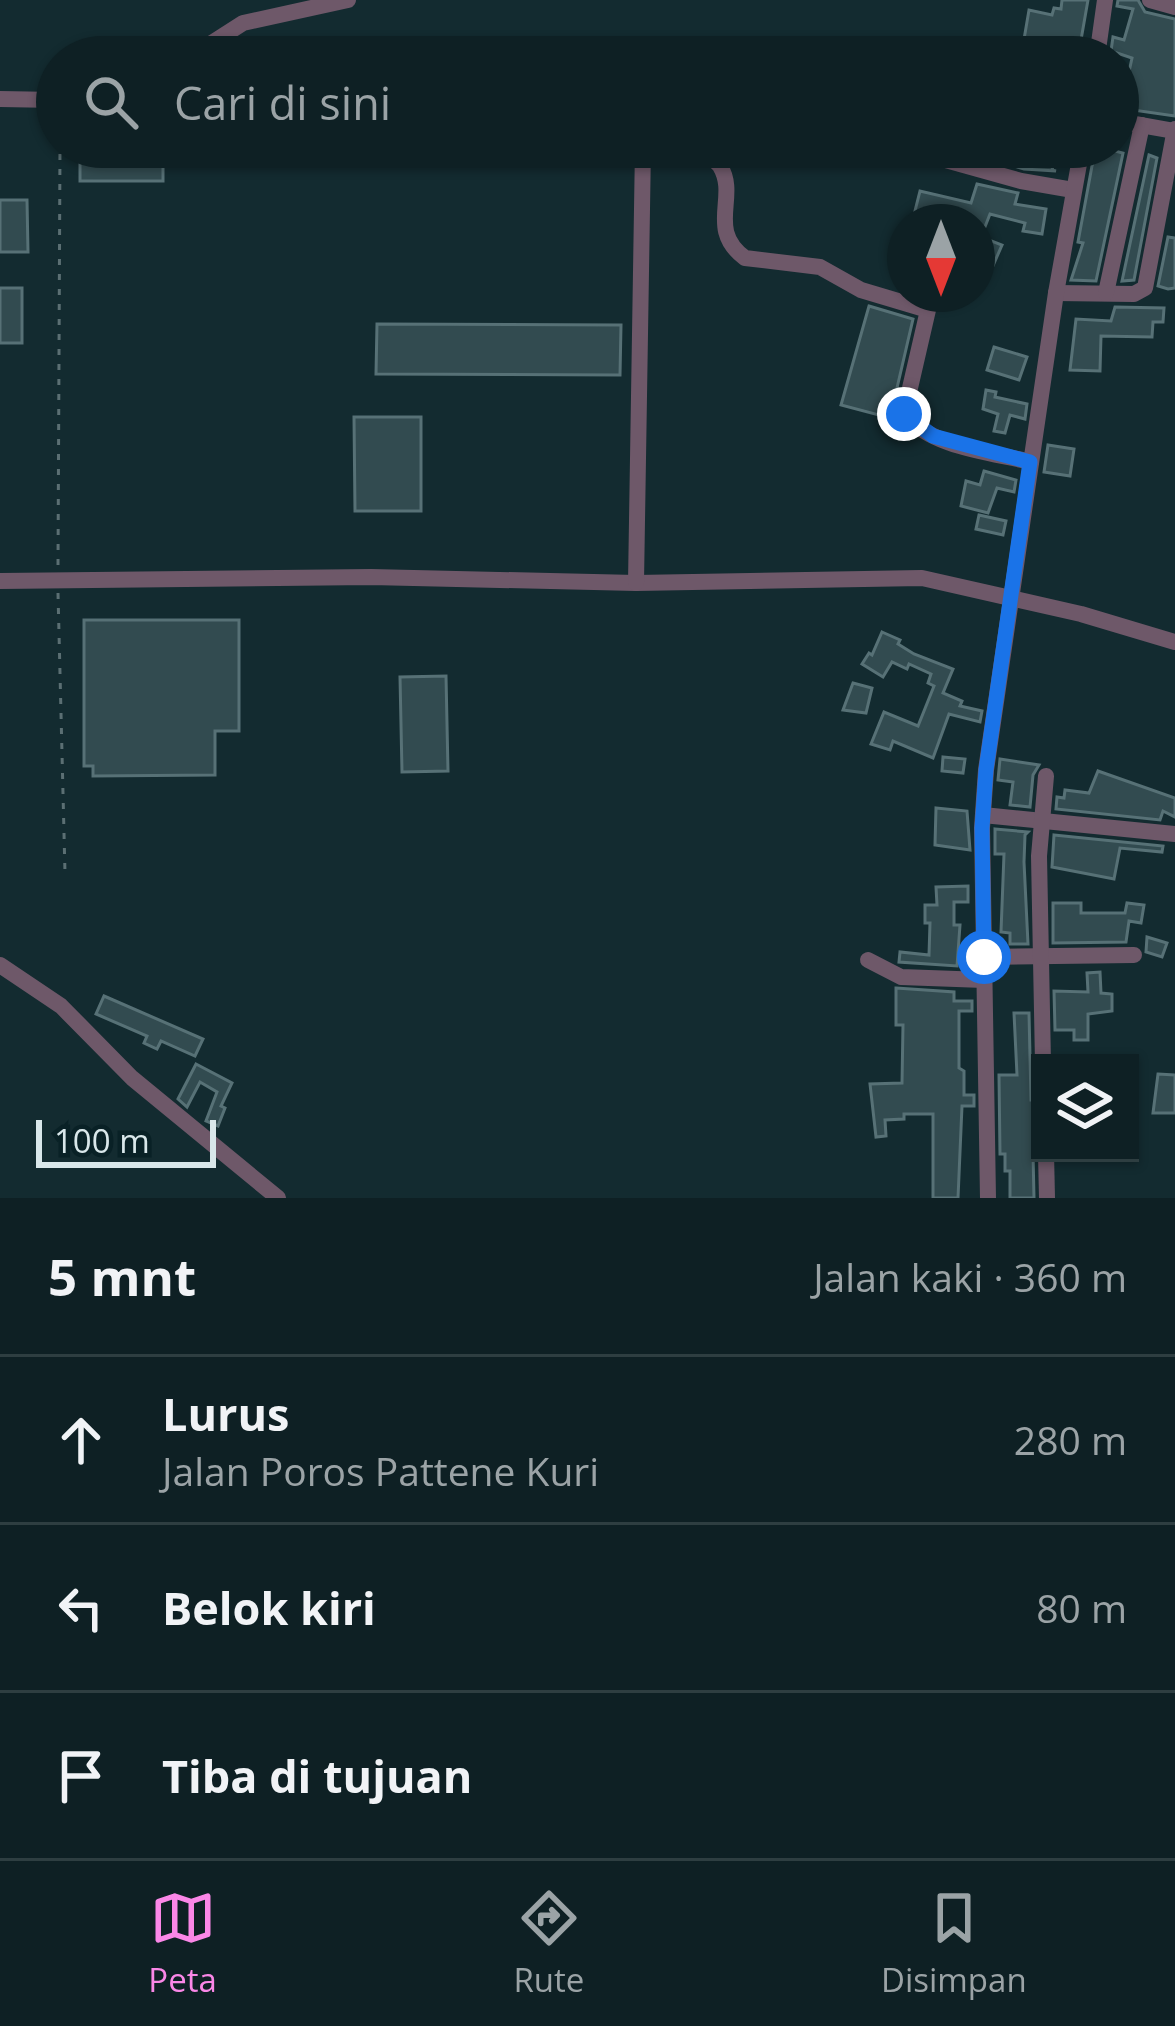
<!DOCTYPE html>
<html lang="id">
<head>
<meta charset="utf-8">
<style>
  body { margin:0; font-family:"Open Sans",sans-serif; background:#1c2d31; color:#f1f3f6 }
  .controls { position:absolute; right:36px; bottom:36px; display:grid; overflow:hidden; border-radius:0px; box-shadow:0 3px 9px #0004 }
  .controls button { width:108px; height:108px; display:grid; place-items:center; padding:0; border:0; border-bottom:3px solid #2e3e41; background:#0e2024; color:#f1f3f6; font:60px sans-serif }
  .compass { position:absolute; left:887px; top:204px; width:108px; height:108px; border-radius:50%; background:#0e2024; box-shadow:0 3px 9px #0004; rotate:180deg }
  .scale { position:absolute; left:36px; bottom:30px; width:180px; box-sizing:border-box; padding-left:12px; border:6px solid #d9e7ea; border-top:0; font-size:33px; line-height:42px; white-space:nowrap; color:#d9e7ea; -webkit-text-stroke:9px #092126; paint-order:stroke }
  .stop { position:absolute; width:36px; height:36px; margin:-27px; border:9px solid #1a73e8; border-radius:50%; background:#fff }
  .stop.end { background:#1a73e8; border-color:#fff; box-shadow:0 3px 12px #0008 }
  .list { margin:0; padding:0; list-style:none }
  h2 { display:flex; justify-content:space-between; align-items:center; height:156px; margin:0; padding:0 48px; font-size:51px }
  h2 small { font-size:39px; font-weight:400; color:#9ba3a6 }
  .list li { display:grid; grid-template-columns:78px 1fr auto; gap:36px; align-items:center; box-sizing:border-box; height:168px; padding:0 48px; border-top:3px solid #2e3e41 }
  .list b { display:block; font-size:45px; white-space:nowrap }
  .list p { margin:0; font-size:39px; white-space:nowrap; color:#9ba3a6 }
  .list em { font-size:39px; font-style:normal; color:#9ba3a6 }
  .icon { flex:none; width:66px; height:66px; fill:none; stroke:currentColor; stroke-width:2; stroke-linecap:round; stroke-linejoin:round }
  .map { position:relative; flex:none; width:1175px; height:1198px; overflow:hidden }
  .search { position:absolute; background:#0e2024; box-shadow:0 3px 9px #0004; left:36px; right:36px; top:36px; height:132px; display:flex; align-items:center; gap:30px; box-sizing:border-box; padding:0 42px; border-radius:66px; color:#9ba3a6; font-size:45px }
  .sheet { height:660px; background:#0e2024 }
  nav { display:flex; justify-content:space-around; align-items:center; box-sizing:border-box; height:168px; border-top:3px solid #2e3e41; background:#0e2024; font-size:33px; color:#9ba3a6 }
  nav a { display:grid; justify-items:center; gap:6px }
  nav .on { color:#fa87e7 }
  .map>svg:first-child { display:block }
  .building { fill:#324b50; stroke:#577176; stroke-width:3 }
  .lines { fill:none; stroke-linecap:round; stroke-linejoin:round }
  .path { stroke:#5b6f73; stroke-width:3; stroke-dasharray:6 9; stroke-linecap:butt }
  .minor { stroke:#6e5869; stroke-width:16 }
  .route { stroke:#1a73e8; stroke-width:15 }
</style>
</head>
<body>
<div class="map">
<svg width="1175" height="1198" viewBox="0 0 1175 1198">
  <rect width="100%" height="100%" fill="#132b30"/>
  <g class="building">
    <polygon points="1062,0 1088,0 1078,57 1021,57 1029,10 1052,15 1054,8 1061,9"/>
    <polygon points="1118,0 1138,0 1145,12 1175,19 1175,116 1119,108 1118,96 1121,85 1126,86 1132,58 1111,51 1113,37 1124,40 1133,9 1117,6"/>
    <rect x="80" y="147" width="83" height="34"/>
    <polygon points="946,147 992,147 1036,156 1039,147 1058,147 1052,170 1056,171 1024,169"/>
    <polygon points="1099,147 1123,153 1096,281 1071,280 1083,243 1078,242 1092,166"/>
    <polygon points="1149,155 1157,158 1134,280 1122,281"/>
    <polygon points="977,184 1018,193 1015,204 1046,209 1042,234 1023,231 1025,223 990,214 981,237 1002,245 992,268 977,262 977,222 957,222 915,211 920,191 971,203"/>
    <polygon points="0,200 27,200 28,252 0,252"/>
    <polygon points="1168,237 1175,238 1175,288 1168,289 1158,286"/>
    <rect x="0" y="288" width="22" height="55"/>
    <polygon points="869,306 913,319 890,418 841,405"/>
    <polygon points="1115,307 1164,308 1163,322 1153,322 1152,337 1101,336 1100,371 1070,370 1076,319 1111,321"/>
    <polygon points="377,324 621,325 620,375 376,374"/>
    <polygon points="994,347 1027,357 1019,380 987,370"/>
    <polygon points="986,390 996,392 995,397 1027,404 1025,419 1010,415 1005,433 994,431 998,414 983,409"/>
    <polygon points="354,417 421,417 421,511 355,511"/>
    <polygon points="1048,445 1074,449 1070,476 1044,472"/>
    <polygon points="984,471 1016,480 1014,492 997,488 988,513 961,506 966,481 980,485"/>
    <polygon points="979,515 1006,521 1003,535 976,529"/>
    <polygon points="84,620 239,620 239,731 215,731 215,775 93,776 93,766 84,766"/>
    <polygon points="882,632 900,640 898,644 914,654 953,669 943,693 962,701 960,706 982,711 980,722 949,714 933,758 893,741 890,750 871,744 884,712 918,726 934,686 928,683 931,674 909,664 907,669 892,662 883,677 862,664 869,653 872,655"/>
    <polygon points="446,676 448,771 402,772 400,677"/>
    <polygon points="853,683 872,688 866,713 843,710"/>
    <polygon points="943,757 965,759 963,773 942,771"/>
    <polygon points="1000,759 1039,765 1033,775 1030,807 1010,805 1013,782 998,780"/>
    <polygon points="1098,771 1175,798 1175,817 1163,811 1160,820 1056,809 1057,797 1064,798 1065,790 1089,793"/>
    <polygon points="936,808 967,811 970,850 935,845"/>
    <polygon points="995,829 1028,832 1025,835 1024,862 1028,944 1010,944 1010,933 1001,932 1004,854 995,854"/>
    <polygon points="1054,835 1163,846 1162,852 1120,848 1114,879 1052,867"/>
    <polygon points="968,886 968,902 954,902 954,925 960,925 957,966 899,962 900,952 929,955 930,923 925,923 925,905 937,905 936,887"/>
    <polygon points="1053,903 1081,903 1081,913 1125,913 1127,903 1144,905 1141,923 1129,921 1126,942 1053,943"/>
    <polygon points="1147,937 1167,943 1162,957 1146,952"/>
    <polygon points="1100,972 1101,993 1112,994 1112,1011 1088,1014 1088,1040 1074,1040 1074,1030 1055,1030 1054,991 1088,992 1087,973"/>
    <polygon points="896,988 954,992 954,1001 972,1001 972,1011 959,1011 959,1068 964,1071 964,1095 974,1095 974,1106 962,1106 958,1198 933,1198 933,1114 904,1114 904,1119 885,1120 886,1136 876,1137 870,1084 902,1083 903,1025 896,1025"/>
    <polygon points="104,996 203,1039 195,1056 161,1041 157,1049 144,1043 147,1036 96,1014"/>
    <polygon points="1014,1013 1029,1013 1031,1100 1039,1100 1040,1142 1033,1153 1034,1198 1010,1198 1010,1171 1005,1171 1005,1154 1000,1154 999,1075 1017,1075"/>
    <polygon points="196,1064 232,1083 221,1106 225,1108 218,1126 206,1121 217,1092 200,1082 187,1107 178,1099"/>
    <polygon points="1158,1074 1175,1075 1175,1113 1153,1113"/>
  </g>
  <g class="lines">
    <g class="path">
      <polyline points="58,565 60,147"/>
      <polyline points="58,593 65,873"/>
    </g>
    <g class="minor">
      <polyline points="1150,0 1175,7"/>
      <polyline points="190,57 243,23 348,0"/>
      <polyline points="1097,57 1105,0"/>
      <polyline points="0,99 57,100"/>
      <polyline points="1118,121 1175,131"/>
      <path d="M685,147c11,5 28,9 35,19 19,31 -14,63 25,92l75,9 41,23 67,20 -24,104c29,34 85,38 127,48"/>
      <polyline points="899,147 1021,181 1073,190"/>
      <polyline points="1056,293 1134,294 1145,288 1175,129"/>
      <polyline points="1106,293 1142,125"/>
      <polyline points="0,581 371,577 636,583 922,578 1081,614 1175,642"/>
      <polyline points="636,583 643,147"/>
      <polyline points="983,815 1175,834"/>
      <polyline points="984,957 1134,955"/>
      <polyline points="868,960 901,977 984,980"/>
      <polyline points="0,965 61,1006 132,1078 278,1198"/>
      <polyline points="1043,1063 1039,856 1046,776"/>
      <polyline points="1046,1153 1047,1198"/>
      <polyline points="988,1198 982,828 986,770 1056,293 1082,147"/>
    </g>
  </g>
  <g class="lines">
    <polyline class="route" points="904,414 933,436 1030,462 986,770 982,828 984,957"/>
  </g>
</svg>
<div class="controls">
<button><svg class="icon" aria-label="layers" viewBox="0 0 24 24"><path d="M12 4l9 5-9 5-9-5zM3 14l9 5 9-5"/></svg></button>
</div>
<svg class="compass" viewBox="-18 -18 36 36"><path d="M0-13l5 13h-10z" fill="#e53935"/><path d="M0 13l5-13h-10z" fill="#9ba3a6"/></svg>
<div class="scale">100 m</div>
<div class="stop" style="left:984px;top:957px"></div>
<div class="stop end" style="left:904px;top:414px"></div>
<div class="search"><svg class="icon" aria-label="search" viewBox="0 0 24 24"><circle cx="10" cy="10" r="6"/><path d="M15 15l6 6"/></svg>Cari di sini</div>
</div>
<section class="sheet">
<h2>5 mnt<small>Jalan kaki · 360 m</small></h2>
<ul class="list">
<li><svg class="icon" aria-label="ahead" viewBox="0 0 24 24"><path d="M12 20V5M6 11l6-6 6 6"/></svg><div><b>Lurus</b><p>Jalan Poros Pattene Kuri</p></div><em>280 m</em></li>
<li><svg class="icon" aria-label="left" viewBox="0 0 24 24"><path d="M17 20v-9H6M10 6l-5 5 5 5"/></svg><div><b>Belok kiri</b></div><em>80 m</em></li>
<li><svg class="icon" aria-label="arrive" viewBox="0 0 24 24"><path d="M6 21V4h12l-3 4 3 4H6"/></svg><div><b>Tiba di tujuan</b></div></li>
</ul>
</section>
<nav>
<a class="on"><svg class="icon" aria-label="map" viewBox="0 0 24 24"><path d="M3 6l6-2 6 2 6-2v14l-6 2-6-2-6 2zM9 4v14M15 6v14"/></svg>Peta</a>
<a><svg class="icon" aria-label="directions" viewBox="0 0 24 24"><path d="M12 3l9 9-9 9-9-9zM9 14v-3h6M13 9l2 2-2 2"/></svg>Rute</a>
<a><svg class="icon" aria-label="saved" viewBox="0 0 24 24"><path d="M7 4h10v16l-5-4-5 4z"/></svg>Disimpan</a>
</nav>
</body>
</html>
